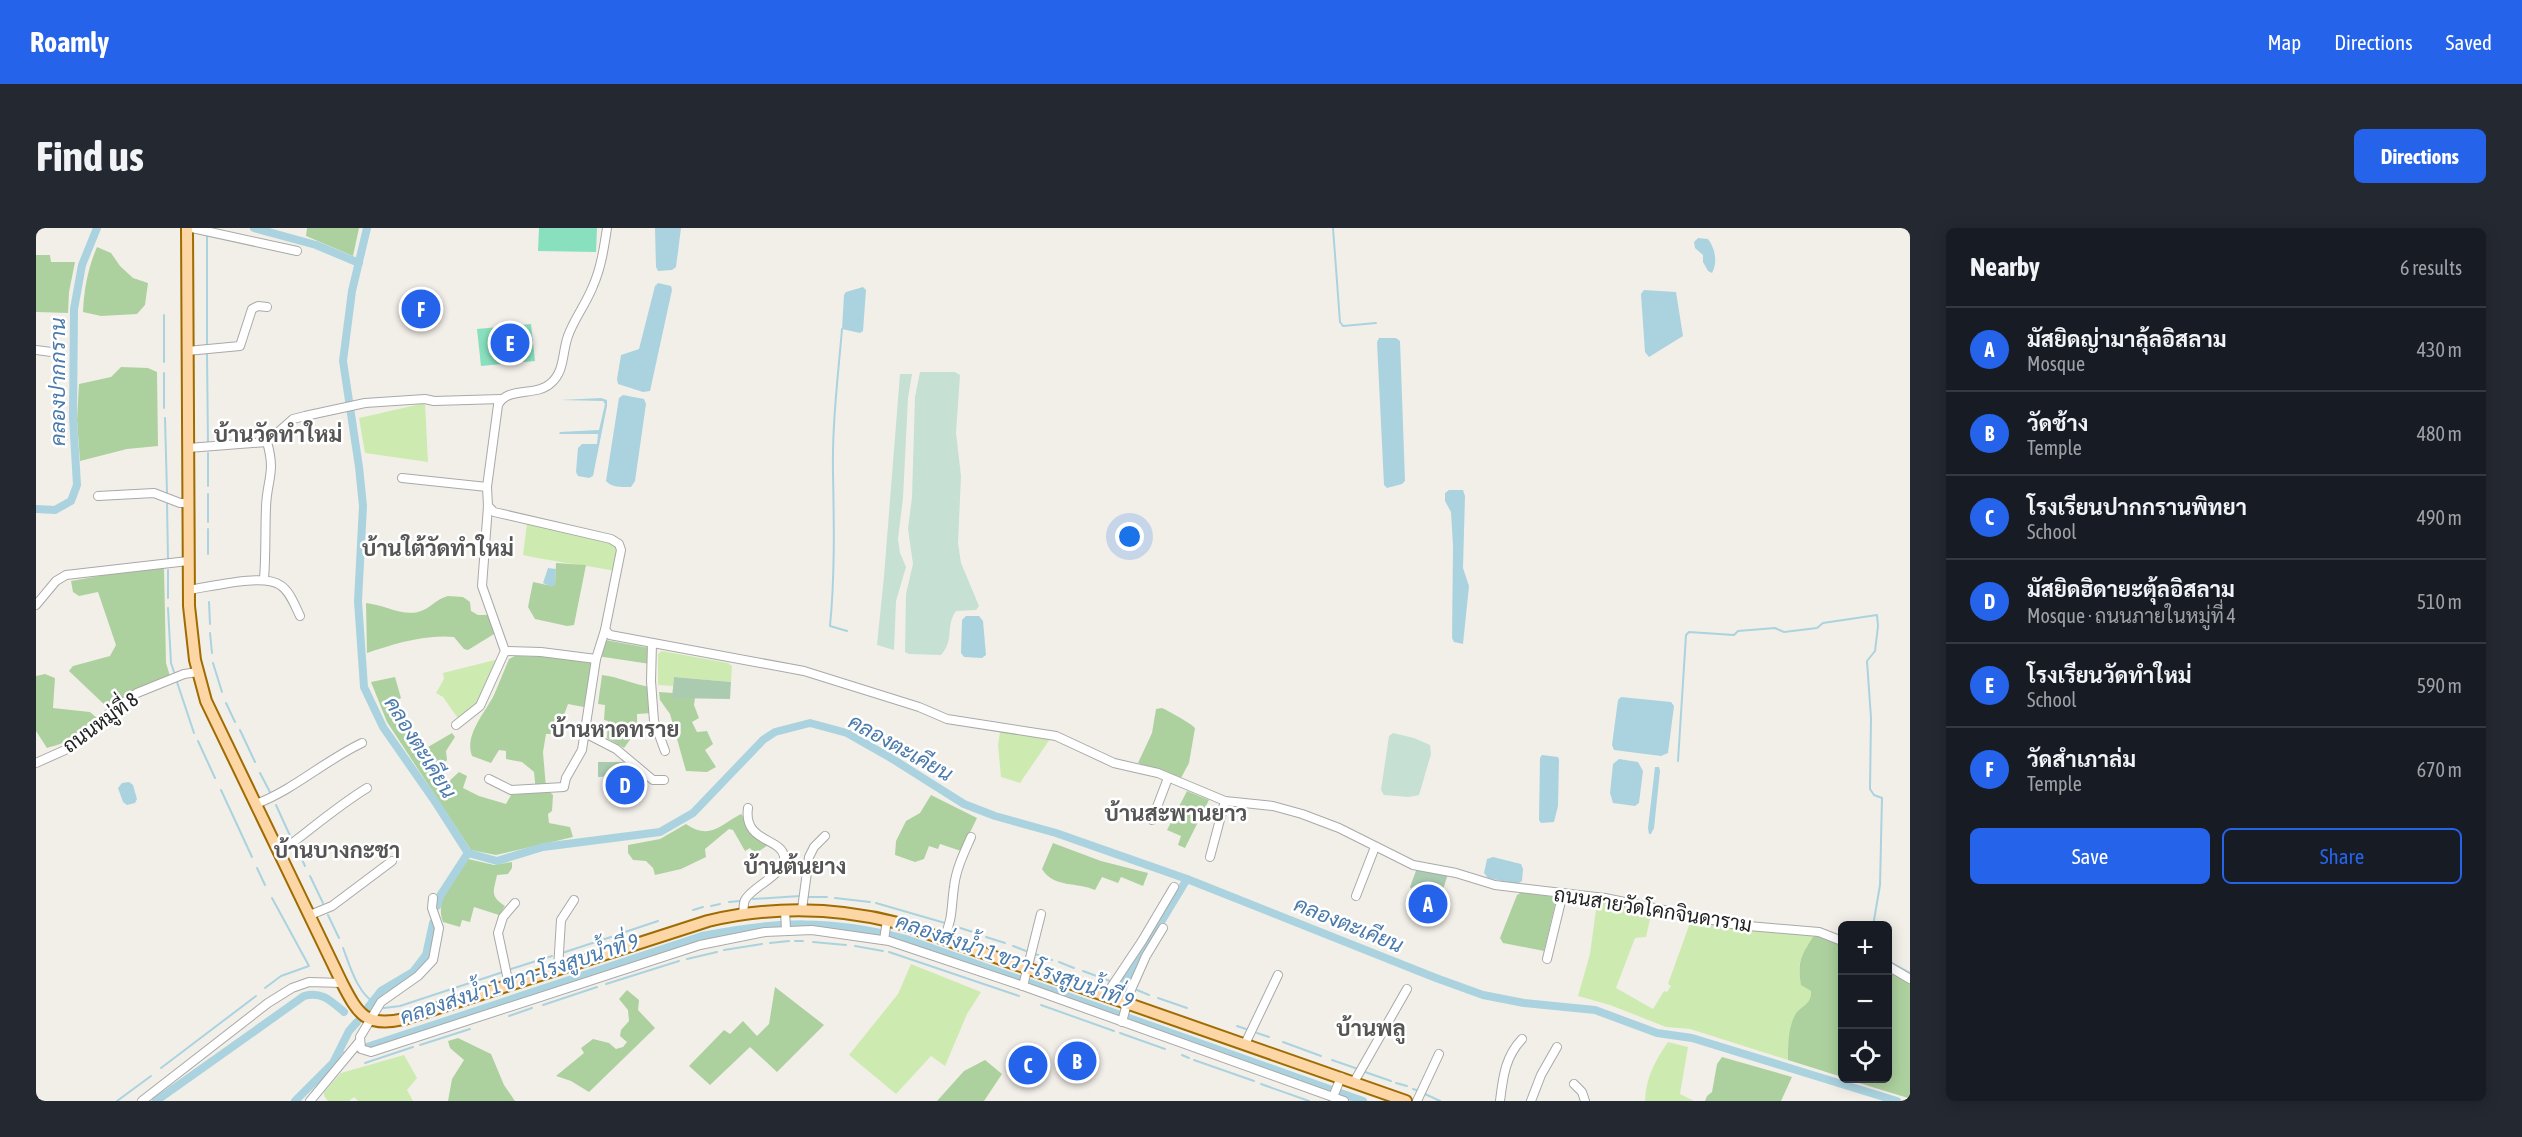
<!DOCTYPE html>
<html lang="en">
<head>
<meta charset="utf-8">
<style>
  body { margin:0; font-family:"Asap Condensed",Sarabun,sans-serif; background:#242831; color:#f1f3f6 }
  .controls { position:absolute; right:18px; bottom:18px; display:grid; overflow:hidden; border-radius:9px; box-shadow:0 3px 15px #0003 }
  .controls button { width:54px; height:54px; display:grid; place-items:center; padding:0; border:0; border-bottom:2px solid #363941; background:#171b24; color:#f1f3f6; font:30px sans-serif }
  .you { position:absolute; left:1094px; top:309px; width:21px; height:21px; margin:-15px; border:4px solid #fff; border-radius:50%; background:#1a73e8; box-shadow:0 0 0 9px #1a73e833 }
  .badge { display:grid; place-items:center; width:39px; height:39px; border-radius:50%; background:#2563eb; color:#fff; font-size:20px; font-weight:700 }
  .pin { position:absolute; translate:-50% -50%; border:3px solid #fff; box-shadow:0 2px 6px #0006 }
  .list { margin:0; padding:0; list-style:none }
  h2 { display:flex; justify-content:space-between; align-items:center; height:78px; margin:0; padding:0 24px; font-size:26px }
  h2 small { font-size:20px; font-weight:400; color:#9ea1a6 }
  .list li { display:grid; grid-template-columns:39px 1fr auto; gap:18px; align-items:center; box-sizing:border-box; height:84px; padding:0 24px; border-top:2px solid #363941 }
  .list b { display:block; font-size:22px; white-space:nowrap }
  .list p { margin:0; font-size:20px; white-space:nowrap; color:#9ea1a6 }
  .list em { font-size:20px; font-style:normal; color:#9ea1a6 }
  .actions { display:flex; gap:12px; padding:18px 24px }
  .actions a { flex:1; padding:14px 0; border:2px solid #2563eb; border-radius:9px; text-align:center; font-size:21px; color:#2563eb }
  .actions .main { background:#2563eb; color:#fff }
  .icon { flex:none; width:33px; height:33px; fill:none; stroke:currentColor; stroke-width:2; stroke-linecap:round; stroke-linejoin:round }
  .map { position:relative; flex:none; width:1874px; height:873px; overflow:hidden; border-radius:9px }
  header { display:flex; align-items:center; gap:36px; box-sizing:border-box; height:84px; padding:0 30px; background:#2563eb; color:#fff }
  header strong { font-size:28px }
  nav { display:flex; gap:33px; margin-inline-start:auto; font-size:21px }
  .intro { display:flex; align-items:center; justify-content:space-between; box-sizing:border-box; height:144px; padding:0 36px }
  h1 { margin:0; font-size:42px }
  .button { padding:15px 27px; border-radius:9px; background:#2563eb; color:#fff; font-size:21px; font-weight:700 }
  main { display:flex; gap:36px; padding:0 36px }
  aside { flex:1; background:#171b24; border-radius:9px; box-shadow:0 3px 15px #0003 }
  .map>svg:first-child { display:block }
  .grass { fill:#cdebb0 }
  .forest { fill:#add19e }
  .wetland { fill:#c6e0d4 }
  .cemetery { fill:#aacbaf }
  .pitch { fill:#88e0be }
  .water { fill:#aad3df }
  .lines { fill:none; stroke-linecap:round; stroke-linejoin:round }
  .stream { stroke:#aad3df; stroke-width:2 }
  .canal { stroke:#aad3df; stroke-width:8 }
  .minor-casing { stroke:#a9a9a9; stroke-width:10 }
  .major-casing { stroke:#a06b00; stroke-width:14 }
  .minor { stroke:#fff; stroke-width:8 }
  .major { stroke:#fcd6a4; stroke-width:10 }
  .labels { text-anchor:middle; dominant-baseline:central; stroke-width:5; stroke-linejoin:round; paint-order:stroke }
  .street-label { font-size:20px; fill:#222; stroke:#fff }
  .water-label { font-size:21px; font-style:italic; fill:#4a7aab; stroke:#fff }
  .quarter-label { font-size:22px; font-weight:bold; fill:#555; stroke:#fff }
</style>
</head>
<body>
<header>
<strong>Roamly</strong>
<nav><a>Map</a><a>Directions</a><a>Saved</a></nav>
</header>
<div class="intro"><h1>Find us</h1><a class="button">Directions</a></div>
<main>
<div class="map">
<svg width="1874" height="873" viewBox="0 0 1874 873">
  <rect width="100%" height="100%" fill="#f2efe9"/>
  <g class="grass">
    <polygon points="389,175 392,234 329,225 323,190"/>
    <path d="M491,295l89,22 4,7 -4,19c-31,-6 -62,-9 -93,-16z"/>
    <polygon points="626,423 692,435 696,438 695,454 638,449 637,458 622,457 622,426"/>
    <polygon points="463,431 441,478 425,490 421,489 407,469 400,465 408,451 407,445"/>
    <polygon points="964,504 1014,511 984,555 965,549 962,517"/>
    <path d="M1561,674l55,9 -6,26 -11,1 -19,50 37,21 11,-18 3,1 4,-6 -3,-2 23,-64 42,7 87,8c-18,19 -24,23 -19,49l10,7c1,12 -7,17 -16,23l-7,31v15l-98,-31 -24,-2 -56,-22 -32,-9 12,-42z"/>
    <polygon points="875,736 945,764 931,786 909,838 895,828 860,866 813,827 862,766"/>
    <path d="M1632,814l20,5 -8,47 14,7h-49c1,-24 10,-40 23,-59z"/>
    <polygon points="368,827 381,850 371,862 377,873 322,873 318,869 313,873 292,873 288,868 288,864 305,845"/>
  </g>
  <g class="forest">
    <polygon points="271,0 323,0 317,28 270,8"/>
    <path d="M61,19l14,6 9,13 13,12 15,5 -3,22 -8,9 -36,2 -18,-4c1,-23 5,-44 14,-65z"/>
    <polygon points="0,27 14,27 15,34 39,34 33,64 32,85 0,84"/>
    <polygon points="85,139 112,140 121,144 122,218 91,221 44,233 41,192 43,156 75,149"/>
    <polygon points="520,335 550,337 538,397 531,398 499,391 492,379 497,354 516,358 519,356"/>
    <polygon points="128,340 130,435 134,448 98,462 73,481 33,443 37,438 74,428 80,417 62,364 43,368 37,364 35,353 92,343"/>
    <path d="M412,368l15,1 7,5 1,9 7,4h11l8,14 -3,5 -26,16 -4,-1 -10,-12c-28,-3 -61,7 -87,16l-1,-50c19,2 35,13 52,9 12,-3 18,-13 30,-16z"/>
    <polygon points="564,411 614,420 614,436 561,428"/>
    <path d="M479,428l42,1 34,5 -1,9 5,1 -6,36 -21,-4 -4,11 -7,-1 -3,20h-8l-3,18 3,36 7,7 -1,16 -4,3 1,9 21,4 3,10 -77,18 -25,-5 -84,-128 -16,-40 24,-5 6,21 -6,4 8,13 -4,3 10,15 -4,3 11,18 36,-21 3,4 -9,14 1,9 -10,11 9,13 13,-12 8,4 -4,12 16,8 27,8 5,-9 25,-3 -2,-20 -12,-10 -16,-3v-8l-7,-1 -8,13 -19,-7c-8,-21 13,-43 22,-61 5,-12 10,-24 15,-36z"/>
    <path d="M9,446l10,4 -2,30 37,4 8,7c-16,16 -29,23 -51,29l-11,-17v-55z"/>
    <path d="M566,447c17,2 31,9 48,12l2,26 -15,1v16l-13,18 -17,-10 1,-17 -4,-1 1,-15 -7,-1z"/>
    <polygon points="623,464 637,465 637,470 659,470 658,477 663,490 656,494 661,504 671,503 677,516 669,522 680,539 671,544 650,543 634,486 624,472"/>
    <path d="M1126,480c5,2 30,16 33,20l-6,35 -8,15 -43,-15 14,-30 4,-24z"/>
    <polygon points="1151,563 1173,572 1149,620 1142,617 1145,608 1131,602"/>
    <polygon points="895,567 941,590 925,623 904,616 902,621 893,618 888,631 879,634 859,627 860,613 870,593 884,585"/>
    <path d="M705,586l27,31 -13,9 -5,-6 -5,3 -12,-21 -4,-1 -24,20 1,8 -25,12 -26,6 -2,-7 -7,-7 -13,-1 -5,-7v-8l32,-6 26,-15c23,16 33,2 55,-10z"/>
    <path d="M1017,615l48,18 47,12 -5,13 -22,-9 -3,6 -16,-6 -7,13c-17,-8 -42,-2 -53,-21z"/>
    <path d="M432,631l26,6 18,-3v6l-4,6 -11,1c-3,16 -8,21 8,31l-6,9 -25,-8 -4,15 -8,-2 -2,7 -17,-5c-9,-23 12,-44 25,-63z"/>
    <polygon points="1486,664 1518,669 1519,677 1508,723 1467,715 1464,710 1481,667"/>
    <path d="M1784,707l22,10v132l-54,-17c0,-14 0,-30 6,-43 5,-11 18,-11 17,-26l-10,-6c-4,-23 0,-29 12,-48z"/>
    <polygon points="1852,742 1874,755 1874,869 1872,870 1810,851 1852,850"/>
    <polygon points="739,759 788,797 741,844 714,819 674,857 653,838 688,802 694,806 707,793 721,808 733,796"/>
    <polygon points="591,762 603,772 602,782 619,800 553,864 535,853 520,848 548,825 545,820 557,811 573,815 580,821 587,819 591,814 584,808 585,802 593,793 592,782 583,771"/>
    <polygon points="422,810 455,826 468,857 479,873 412,873 416,851 428,832 414,820 412,813"/>
    <polygon points="1686,829 1756,849 1745,873 1669,873 1671,868 1676,864 1681,836"/>
    <polygon points="949,832 966,846 948,873 901,873 928,843"/>
  </g>
  <g class="wetland">
    <path d="M884,144h35l5,3 -4,58 5,43 -3,67 3,20 18,43 -3,4 -20,1c-11,15 -1,28 -15,44l-32,-1 -4,-2 1,-58 7,-30 -5,-35 4,-32 3,-100z"/>
    <polygon points="864,146 876,146 872,170 867,270 862,311 864,325 870,339 860,373 858,422 841,417 848,348"/>
    <polygon points="1357,505 1378,510 1394,517 1395,526 1383,567 1373,569 1348,567 1345,562 1353,508"/>
  </g>
  <g class="cemetery">
    <polygon points="638,449 695,454 694,471 636,470"/>
    <polygon points="562,534 591,534 594,537 594,547 562,549"/>
    <polygon points="1381,640 1412,646 1404,671 1376,662 1374,659"/>
  </g>
  <g class="pitch">
    <polygon points="503,0 561,0 560,24 502,23"/>
    <polygon points="495,96 499,133 445,138 441,101"/>
  </g>
  <g class="water">
    <polygon points="619,0 645,0 640,39 636,42 622,43 620,39"/>
    <path d="M1662,10l10,1c7,9 10,23 4,34l-4,-2 -5,-9v-7l-8,-7 -1,-6z"/>
    <polygon points="622,55 635,58 636,62 614,163 607,164 582,156 581,151 585,127 603,121 619,58"/>
    <polygon points="827,59 830,62 827,103 824,105 806,101 808,67 810,64"/>
    <polygon points="1608,62 1640,64 1647,108 1613,129 1609,124 1605,66"/>
    <polygon points="1343,110 1360,110 1364,113 1369,253 1366,256 1351,260 1348,257 1341,114"/>
    <path d="M587,167l21,4 2,5 -11,77 -4,6c-9,0 -19,1 -25,-6l13,-83z"/>
    <polygon points="565,170 571,172 571,178 557,248 553,250 542,248 540,244 542,220 546,216 561,216 562,206 523,206 524,204 563,202 569,176 567,173 524,172"/>
    <polygon points="1413,262 1427,262 1429,268 1427,340 1433,358 1427,416 1418,414 1416,410 1417,318 1415,284 1409,273 1409,265"/>
    <polygon points="512,340 520,341 519,356 516,359 507,355"/>
    <polygon points="930,388 943,388 947,393 950,427 946,430 928,429 925,425 926,392"/>
    <polygon points="1585,469 1635,474 1638,478 1632,525 1625,528 1578,522 1576,517 1582,472"/>
    <polygon points="1506,527 1522,529 1523,532 1522,578 1518,594 1505,595 1503,592 1504,530"/>
    <polygon points="1583,531 1602,534 1607,543 1603,575 1599,578 1577,575 1574,565 1577,536"/>
    <polygon points="1619,539 1623,539 1624,543 1618,600 1615,606 1613,606 1612,600"/>
    <polygon points="93,554 97,557 101,571 99,575 91,577 87,574 82,560 86,555"/>
    <polygon points="1457,629 1485,636 1487,641 1486,653 1481,656 1452,650 1448,645 1451,631"/>
  </g>
  <g class="lines">
    <g class="stream">
      <polyline points="1297,0 1304,94 1307,98 1340,95"/>
      <polyline points="171,8 171,120"/>
      <polyline points="128,87 128,134"/>
      <path d="M806,101c-4,47 -10,96 -9,144 1,51 2,102 -3,153l17,5"/>
      <polyline points="171,126 172,217"/>
      <polyline points="128,145 128,180"/>
      <polyline points="129,190 131,265"/>
      <polyline points="172,225 172,258"/>
      <polyline points="172,266 172,294"/>
      <polyline points="131,274 132,332"/>
      <polyline points="172,301 172,326"/>
      <polyline points="132,342 132,370"/>
      <polyline points="173,374 174,396"/>
      <polyline points="132,380 135,435 138,444"/>
      <polyline points="174,405 176,425"/>
      <polyline points="177,435 186,464"/>
      <polyline points="141,454 158,505"/>
      <polyline points="190,475 199,494"/>
      <polyline points="204,502 219,534"/>
      <polyline points="162,513 179,550"/>
      <polyline points="1642,533 1650,407 1653,404 1698,407 1702,403 1739,400 1748,404 1781,400 1787,395 1841,387 1842,398 1839,423 1831,433 1835,490 1834,561 1838,567 1846,570 1844,657 1837,698"/>
      <polyline points="224,545 235,566"/>
      <polyline points="185,562 216,629"/>
      <polyline points="240,577 256,612"/>
      <polyline points="261,621 269,638"/>
      <polyline points="221,640 229,657"/>
      <polyline points="274,648 287,675"/>
      <polyline points="770,669 791,669"/>
      <polyline points="799,670 834,674"/>
      <polyline points="717,671 764,668"/>
      <polyline points="693,674 704,673"/>
      <polyline points="840,675 909,695"/>
      <polyline points="675,678 684,676"/>
      <polyline points="657,682 667,679"/>
      <polyline points="292,687 303,710"/>
      <polyline points="918,698 940,705"/>
      <polyline points="583,706 622,693"/>
      <polyline points="950,709 969,715"/>
      <polyline points="759,713 767,713"/>
      <polyline points="777,714 810,717"/>
      <polyline points="734,715 753,713"/>
      <polyline points="819,718 847,723"/>
      <polyline points="977,718 990,723"/>
      <path d="M307,720c7,18 14,45 33,56"/>
      <polyline points="688,722 726,716"/>
      <polyline points="853,724 983,768"/>
      <polyline points="526,725 575,709"/>
      <polyline points="999,726 1016,732"/>
      <polyline points="651,731 681,724"/>
      <polyline points="1852,733 1874,745"/>
      <polyline points="1023,734 1038,740"/>
      <polyline points="475,741 516,728"/>
      <polyline points="1047,743 1074,753"/>
      <polyline points="570,756 643,733"/>
      <polyline points="1084,756 1092,759"/>
      <polyline points="229,760 245,748 273,738 236,670"/>
      <polyline points="1101,762 1113,767"/>
      <polyline points="1122,770 1151,780"/>
      <polyline points="507,777 561,759"/>
      <polyline points="1005,777 1078,803"/>
      <polyline points="348,780 364,778 467,744"/>
      <polyline points="473,788 496,780"/>
      <polyline points="1201,798 1213,802"/>
      <polyline points="1084,805 1129,821"/>
      <polyline points="1221,805 1233,809"/>
      <polyline points="1247,814 1285,828"/>
      <polyline points="384,817 434,801"/>
      <polyline points="304,824 312,825"/>
      <polyline points="1146,827 1153,830"/>
      <polyline points="1158,832 1218,853"/>
      <polyline points="1296,832 1322,841"/>
      <polyline points="329,835 377,819"/>
      <polyline points="125,840 220,768"/>
      <polyline points="1329,844 1355,853"/>
      <polyline points="1360,855 1371,858"/>
      <polyline points="1225,856 1273,873"/>
      <polyline points="1377,861 1383,863"/>
      <polyline points="1389,866 1404,873"/>
      <polyline points="81,873 115,848"/>
    </g>
    <g class="canal">
      <polyline points="218,0 280,17 323,35"/>
      <polyline points="331,0 316,63 307,133 323,239 327,278 322,373 328,459 347,499 400,575 432,625 461,633 507,619 624,604 657,585 727,512 739,504 774,495 811,505 855,530 928,576 959,588 1020,605 1151,651 1400,750 1447,767 1488,775 1559,782 1621,805 1656,810 1861,873"/>
      <polyline points="0,281 19,282 35,273 41,257 37,190 38,81 46,37 61,0"/>
      <polyline points="401,678 404,668 432,625"/>
      <polyline points="1084,762 1151,651"/>
      <polyline points="330,782 345,763 377,744 390,727 397,695"/>
      <path d="M331,819l335,-111c74,-15 130,-17 204,3l457,162"/>
      <path d="M120,873l148,-105c18,-5 27,5 40,16"/>
      <polyline points="259,873 297,835 313,803 321,794"/>
    </g>
    <defs>
      <g id="minor">
        <polyline points="156,0 261,23"/>
        <polyline points="0,122 23,125"/>
        <polyline points="151,123 204,118 216,81 222,78 231,79"/>
        <polyline points="152,220 231,214 257,191 269,188 329,175 389,171 398,173 465,171"/>
        <polyline points="366,250 451,259"/>
        <polyline points="62,268 118,265 144,275 152,275"/>
        <polyline points="452,278 458,284 575,311 583,316 585,322 569,402 574,407 768,443 883,479 911,491 1020,508 1078,535 1122,545 1189,573 1237,578 1266,586 1303,600 1377,637 1420,645 1459,657 1569,670 1701,697 1783,704 1806,713"/>
        <path d="M228,351c2,-24 1,-48 2,-72 1,-28 10,-34 1,-65"/>
        <path d="M152,362c22,-3 75,-17 92,-5 10,6 15,21 20,31"/>
        <polyline points="0,377 20,353 30,347 152,333"/>
        <polyline points="616,415 615,453 618,493 629,523"/>
        <polyline points="469,423 505,424 560,431"/>
        <path d="M420,497l24,-19 25,-55 -23,-65 6,-80 -1,-19 11,-82c9,-19 39,-8 53,-22 14,-12 11,-31 17,-47 6,-17 18,-32 25,-50 8,-18 11,-38 14,-58"/>
        <polyline points="549,505 580,521 617,552 628,552"/>
        <polyline points="0,535 38,518 72,486 101,465 148,446 162,444"/>
        <polyline points="453,551 475,562 528,559 530,550 546,522 560,431 569,402"/>
        <path d="M220,576c39,-15 68,-43 106,-61"/>
        <polyline points="1116,592 1132,550"/>
        <path d="M243,625c30,-22 57,-46 88,-65"/>
        <polyline points="1174,629 1189,573"/>
        <polyline points="1320,668 1339,619"/>
        <polyline points="397,670 396,680 403,700 397,732 382,748 345,774 324,809 325,821 335,824 664,717 729,704 776,702 853,713 987,758 1308,873"/>
        <polyline points="766,681 773,629 778,619 789,608"/>
        <polyline points="749,682 750,702"/>
        <path d="M707,686c1,-5 0,-10 2,-14 7,-14 42,-26 39,-44 -3,-18 -41,-14 -36,-48"/>
        <polyline points="274,687 296,678 356,633"/>
        <path d="M908,710c9,-20 7,-30 10,-51 2,-18 10,-34 17,-50"/>
        <polyline points="848,712 851,692"/>
        <polyline points="1511,731 1527,665"/>
        <polyline points="1852,738 1874,751"/>
        <polyline points="522,741 525,692 538,672"/>
        <polyline points="473,757 462,705 467,689 479,675"/>
        <polyline points="987,758 1005,686"/>
        <polyline points="1070,767 1106,713 1138,659"/>
        <polyline points="1086,794 1094,764 1110,728 1127,700"/>
        <polyline points="1209,816 1242,747"/>
        <polyline points="1318,854 1371,761"/>
        <polyline points="1538,856 1546,864 1549,873"/>
        <polyline points="1297,869 1305,849"/>
        <polyline points="106,873 232,775 256,760 273,754 306,755"/>
        <polyline points="274,873 323,814"/>
        <polyline points="1381,873 1403,826"/>
        <path d="M1464,873c3,-24 5,-44 22,-62"/>
        <polyline points="1495,873 1505,847 1521,819"/>
      </g>
      <path id="major" d="M151,0l2,378 6,54 11,41 136,282c16,31 24,45 62,36l304,-98c63,-15 127,-14 190,2l508,178"/>
    </defs>
    <use href="#minor" class="minor-casing"/>
    <use href="#major" class="major-casing"/>
    <use href="#minor" class="minor"/>
    <use href="#major" class="major"/>
  </g>
  <g class="labels">
    <g class="street-label">
      <text transform="translate(64 494) rotate(-36)">ถนนหมู่ที่ 8</text>
      <text transform="translate(1617 681) rotate(9)">ถนนสายวัดโคกจินดาราม</text>
    </g>
    <g class="water-label">
      <text transform="translate(21 154) rotate(-90)">คลองปากกราน</text>
      <text transform="translate(385 519) rotate(58)">คลองตะเคียน</text>
      <text transform="translate(865 519) rotate(29)">คลองตะเคียน</text>
      <text transform="translate(1313 696) rotate(22)">คลองตะเคียน</text>
      <text transform="translate(979 732) rotate(19)">คลองส่งน้ำ 1 ขวา-โรงสูบน้ำที่ 9</text>
      <text transform="translate(483 750) rotate(-18)">คลองส่งน้ำ 1 ขวา-โรงสูบน้ำที่ 9</text>
    </g>
    <g class="quarter-label">
      <text x="242" y="206">บ้านวัดทำใหม่</text>
      <text x="402" y="320">บ้านใต้วัดทำใหม่</text>
      <text x="579" y="501">บ้านหาดทราย</text>
      <text x="1140" y="585">บ้านสะพานยาว</text>
      <text x="301" y="622">บ้านบางกะชา</text>
      <text x="759" y="638">บ้านต้นยาง</text>
      <text x="1335" y="800">บ้านพลู</text>
    </g>
  </g>
</svg>
<div class="controls">
<button>+</button>
<button>−</button>
<button><svg class="icon" aria-label="locate" viewBox="0 0 24 24"><circle cx="12" cy="12" r="6"/><path d="M12 2v4M12 18v4M2 12h4M18 12h4"/></svg></button>
</div>
<div class="you"></div>
<div class="pin badge" style="left:1392px;top:676px">A</div>
<div class="pin badge" style="left:1041px;top:833px">B</div>
<div class="pin badge" style="left:992px;top:837px">C</div>
<div class="pin badge" style="left:589px;top:557px">D</div>
<div class="pin badge" style="left:474px;top:115px">E</div>
<div class="pin badge" style="left:385px;top:81px">F</div>
</div>
<aside>
<h2>Nearby<small>6 results</small></h2>
<ul class="list">
<li><span class="badge">A</span><div><b>มัสยิดญ่ามาลุ้ลอิสลาม</b><p>Mosque</p></div><em>430 m</em></li>
<li><span class="badge">B</span><div><b>วัดช้าง</b><p>Temple</p></div><em>480 m</em></li>
<li><span class="badge">C</span><div><b>โรงเรียนปากกรานพิทยา</b><p>School</p></div><em>490 m</em></li>
<li><span class="badge">D</span><div><b>มัสยิดฮิดายะตุ้ลอิสลาม</b><p>Mosque · ถนนภายในหมู่ที่ 4</p></div><em>510 m</em></li>
<li><span class="badge">E</span><div><b>โรงเรียนวัดทำใหม่</b><p>School</p></div><em>590 m</em></li>
<li><span class="badge">F</span><div><b>วัดสำเภาล่ม</b><p>Temple</p></div><em>670 m</em></li>
</ul>
<div class="actions"><a class="main">Save</a><a>Share</a></div>
</aside>
</main>
</body>
</html>
